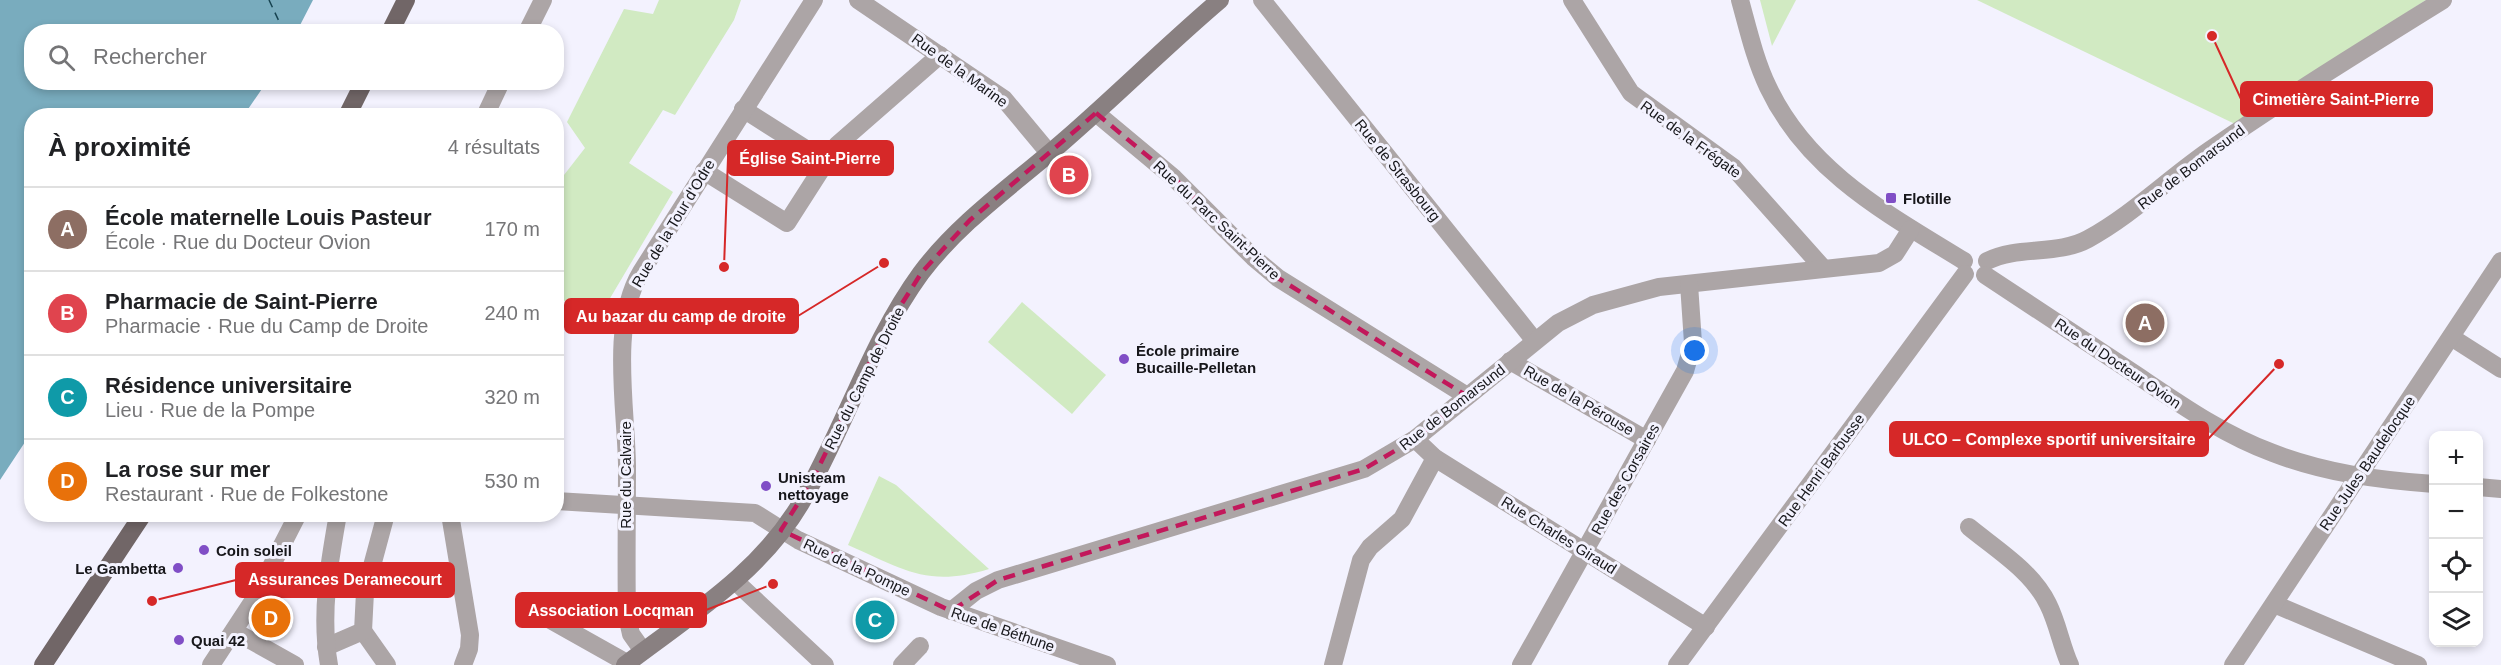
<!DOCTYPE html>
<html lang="fr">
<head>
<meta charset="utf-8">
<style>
  body { margin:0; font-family:Helvetica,sans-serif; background:#f6f6f6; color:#202124 }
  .controls { position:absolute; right:18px; bottom:18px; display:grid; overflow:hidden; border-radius:12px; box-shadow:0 3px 9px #0003 }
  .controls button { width:54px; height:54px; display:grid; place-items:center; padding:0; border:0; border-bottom:2px solid #e0e0e0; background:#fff; color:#202124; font:30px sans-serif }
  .you { position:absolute; left:1695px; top:351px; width:21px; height:21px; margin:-15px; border:4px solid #fff; border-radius:50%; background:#1a73e8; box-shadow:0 0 0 9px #1a73e833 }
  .badge { display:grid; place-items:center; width:39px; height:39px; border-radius:50%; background:#111827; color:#fff; font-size:20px; font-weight:700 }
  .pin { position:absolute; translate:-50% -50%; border:3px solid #fff; box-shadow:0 2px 6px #0006 }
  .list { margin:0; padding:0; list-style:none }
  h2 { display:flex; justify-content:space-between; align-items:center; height:78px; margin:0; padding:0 24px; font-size:26px }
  h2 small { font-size:20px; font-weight:400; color:#757577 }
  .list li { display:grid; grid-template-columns:39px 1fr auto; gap:18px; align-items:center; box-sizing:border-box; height:84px; padding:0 24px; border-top:2px solid #e0e0e0 }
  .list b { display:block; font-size:22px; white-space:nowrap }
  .list p { margin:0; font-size:20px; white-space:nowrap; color:#757577 }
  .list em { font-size:20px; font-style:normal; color:#757577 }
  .icon { flex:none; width:33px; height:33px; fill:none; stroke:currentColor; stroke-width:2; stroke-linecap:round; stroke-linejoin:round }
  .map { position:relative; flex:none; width:2501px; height:665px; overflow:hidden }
  .search { position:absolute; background:#fff; box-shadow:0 3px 9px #0003; left:24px; top:24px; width:540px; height:66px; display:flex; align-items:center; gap:15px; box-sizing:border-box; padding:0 21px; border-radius:24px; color:#757577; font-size:22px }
  .panel { position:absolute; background:#fff; box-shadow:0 3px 9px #0003; left:24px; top:108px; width:540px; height:414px; border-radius:24px }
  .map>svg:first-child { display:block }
  .green { fill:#d1eac2 }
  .water { fill:#79acbe }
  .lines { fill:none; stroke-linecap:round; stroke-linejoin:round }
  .ferry { stroke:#174351; stroke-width:1.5; stroke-dasharray:8 6; stroke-linecap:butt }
  .street { stroke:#aca5a6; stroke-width:18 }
  .secondary { stroke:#898081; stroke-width:18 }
  .primary { stroke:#716667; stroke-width:18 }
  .marked { fill:none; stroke:#c2185b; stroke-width:4.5; stroke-dasharray:12 8; stroke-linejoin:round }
  .poi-dot { fill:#804ec6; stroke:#f3f2fe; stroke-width:2 }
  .labels { text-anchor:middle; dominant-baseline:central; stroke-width:6; stroke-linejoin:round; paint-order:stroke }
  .street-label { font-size:15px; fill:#17171b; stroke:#f3f2fe }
  .poi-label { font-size:15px; font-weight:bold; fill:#17171b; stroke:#f3f2fe; text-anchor:start }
  .leader { fill:none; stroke:#d62828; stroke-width:2 }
  .callout-dot { fill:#d62828; stroke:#f3f2fe; stroke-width:2 }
  .callout { fill:#d62828; stroke:#d62828; stroke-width:2 }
  .callout-label { font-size:16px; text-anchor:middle; font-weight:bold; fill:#fff }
</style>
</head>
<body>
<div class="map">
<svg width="2501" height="665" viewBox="0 0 2501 665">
  <rect width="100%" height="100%" fill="#f3f2fe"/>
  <g class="green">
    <polygon points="659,0 741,0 734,20 675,115 663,110 629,163 673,192 609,300 557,301 557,184 585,148 567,122 624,9 653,14"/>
    <polygon points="1760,0 1796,0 1772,46"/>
    <polygon points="1977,0 2426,0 2235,124"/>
    <polygon points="1022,302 1106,375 1072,414 988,342"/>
    <path d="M879,476l17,9 93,84c-62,19 -86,0 -141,-24z"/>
  </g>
  <polygon class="water" points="0,0 313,0 297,31 32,32 32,82 266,83 244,115 32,116 31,433 0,480"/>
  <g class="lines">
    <polyline class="ferry" points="269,0 284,32"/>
    <g class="street">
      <polyline points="858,0 1004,99 1049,153"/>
      <polyline points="1262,0 1535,341"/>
      <polyline points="1572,0 1631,93 1733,167 1823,268"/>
      <path d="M1740,0c8,29 15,60 28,87 40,85 120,127 196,174"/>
      <polyline points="527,32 543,0"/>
      <polyline points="743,109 825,161"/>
      <polyline points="1096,113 1174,178 1253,257 1278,278 1467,396"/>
      <polyline points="485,116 501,82"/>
      <polyline points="704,171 787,223 837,145 940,55"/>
      <path d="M1987,261c32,-16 70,-5 101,-22 44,-24 80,-60 122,-89 75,-52 154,-101 233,-150"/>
      <path d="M1985,275c51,34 102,67 153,101 43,29 86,59 135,77 52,20 105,27 161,31"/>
      <polyline points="2451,337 2501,369"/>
      <polyline points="1510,361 1647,440"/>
      <polyline points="1415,439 1435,458 1706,627"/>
      <polyline points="2478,487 2501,489"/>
      <polyline points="556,501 755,513 798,540 941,607 1107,665"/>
      <polyline points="450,514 470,635 469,649 463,665"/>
      <path d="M1969,527c28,23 63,44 79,77 10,20 13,41 22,61"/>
      <polyline points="735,581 825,665"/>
      <polyline points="2274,604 2418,665"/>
      <polyline points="529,608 627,663"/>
      <polyline points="951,611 976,591 998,580 1364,469 1415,439 1558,323 1593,305 1659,287 1879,263 1895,254 1911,229"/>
      <polyline points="234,631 295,665"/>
      <polyline points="363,631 387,665"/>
      <polyline points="326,647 363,631 365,592 386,514"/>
      <path d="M643,651l-12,-17 -4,-18c-1,-51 0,-101 0,-151 -1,-59 -17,-141 14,-193l173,-272"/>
      <polyline points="211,665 255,598 298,514"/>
      <path d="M329,665c-9,-50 0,-101 9,-151"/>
      <polyline points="902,665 920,646"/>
      <polyline points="1333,665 1361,560 1370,547 1402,519 1435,458"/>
      <polyline points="1521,665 1685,371 1693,343 1689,284"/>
      <polyline points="1677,665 1965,274"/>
      <polyline points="2233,665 2501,261"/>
    </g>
    <path class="secondary" d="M625,665c64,-49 134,-91 176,-162 44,-75 69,-160 120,-230 39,-52 95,-90 144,-133 52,-45 102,-95 155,-140"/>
    <g class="primary">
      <polyline points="390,32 406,0"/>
      <polyline points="347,116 364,82"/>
      <polyline points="43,665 143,514"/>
    </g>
  </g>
  <path class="marked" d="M1096,113l78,65 104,100 189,118 -52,43 -51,30 -366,111 -47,31 -170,-81 30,-47 76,-156 35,-55 48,-52z"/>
  <g class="poi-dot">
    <rect x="1885" y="192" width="12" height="12" rx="3"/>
    <circle cx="1124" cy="359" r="6"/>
    <circle cx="766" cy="486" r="6"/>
    <circle cx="204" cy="550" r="6"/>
    <circle cx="178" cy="568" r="6"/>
    <circle cx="179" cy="640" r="6"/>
  </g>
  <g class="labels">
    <g class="street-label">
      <text transform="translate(960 70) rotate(36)">Rue de la Marine</text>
      <text transform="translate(1691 139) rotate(36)">Rue de la Frégate</text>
      <text transform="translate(2191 167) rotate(-37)">Rue de Bomarsund</text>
      <text transform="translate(1398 170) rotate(51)">Rue de Strasbourg</text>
      <text transform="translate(1217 220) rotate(43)">Rue du Parc Saint-Pierre</text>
      <text transform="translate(673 223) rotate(-59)">Rue de la Tour d'Odre</text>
      <text transform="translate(2118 363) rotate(34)">Rue du Docteur Ovion</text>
      <text transform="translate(864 378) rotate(-63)">Rue du Camp de Droite</text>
      <text transform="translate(1579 400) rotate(30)">Rue de la Pérouse</text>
      <text transform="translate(1452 407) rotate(-38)">Rue de Bomarsund</text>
      <text transform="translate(2367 463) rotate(-56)">Rue Jules Baudelocque</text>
      <text transform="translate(1821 470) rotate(-54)">Rue Henri Barbusse</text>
      <text transform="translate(625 475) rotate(-90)">Rue du Calvaire</text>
      <text transform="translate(1625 479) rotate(-61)">Rue des Corsaires</text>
      <text transform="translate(1559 535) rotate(32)">Rue Charles Giraud</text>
      <text transform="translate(857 567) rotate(25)">Rue de la Pompe</text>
      <text transform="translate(1003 629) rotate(19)">Rue de Béthune</text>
    </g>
    <g class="poi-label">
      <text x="1903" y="198">Flotille</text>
      <text x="1136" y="350">École primaire<tspan x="1136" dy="17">Bucaille-Pelletan</tspan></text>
      <text x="778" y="477">Unisteam<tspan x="778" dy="17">nettoyage</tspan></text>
      <text x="216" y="550">Coin soleil</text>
      <text x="166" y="568" text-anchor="end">Le Gambetta</text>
      <text x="191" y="640">Quai 42</text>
    </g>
  </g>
  <path class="leader" d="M2212 36L2241 99M724 267L728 158M884 263L798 316M2279 364L2208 439M152 601L236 580M773 584L706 610"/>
  <g class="callout-dot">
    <circle cx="2212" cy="36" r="6"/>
    <circle cx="724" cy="267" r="6"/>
    <circle cx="884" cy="263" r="6"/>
    <circle cx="2279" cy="364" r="6"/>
    <circle cx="152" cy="601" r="6"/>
    <circle cx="773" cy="584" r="6"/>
  </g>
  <g class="callout">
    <rect x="2241" y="82" width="191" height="34" rx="6"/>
    <rect x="728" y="141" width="165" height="34" rx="6"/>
    <rect x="565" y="299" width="233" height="34" rx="6"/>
    <rect x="1890" y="422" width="318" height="34" rx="6"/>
    <rect x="236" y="563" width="218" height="34" rx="6"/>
    <rect x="516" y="593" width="190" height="34" rx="6"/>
  </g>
  <g class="callout-label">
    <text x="2336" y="105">Cimetière Saint-Pierre</text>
    <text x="810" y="164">Église Saint-Pierre</text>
    <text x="681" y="322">Au bazar du camp de droite</text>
    <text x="2049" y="445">ULCO – Complexe sportif universitaire</text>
    <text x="345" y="585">Assurances Deramecourt</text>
    <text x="611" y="616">Association Locqman</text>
  </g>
</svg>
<div class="controls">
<button>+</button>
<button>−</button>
<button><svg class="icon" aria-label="locate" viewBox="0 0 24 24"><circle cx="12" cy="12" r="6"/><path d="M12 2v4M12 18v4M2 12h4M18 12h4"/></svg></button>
<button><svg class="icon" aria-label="layers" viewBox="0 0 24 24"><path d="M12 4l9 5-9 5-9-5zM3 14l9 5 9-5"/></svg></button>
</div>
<div class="you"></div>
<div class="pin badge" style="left:2145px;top:323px;background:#8d6e63">A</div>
<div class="pin badge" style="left:1069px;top:175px;background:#e0444e">B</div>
<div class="pin badge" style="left:875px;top:620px;background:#0f9aa8">C</div>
<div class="pin badge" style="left:271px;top:618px;background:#e8710a">D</div>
<div class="search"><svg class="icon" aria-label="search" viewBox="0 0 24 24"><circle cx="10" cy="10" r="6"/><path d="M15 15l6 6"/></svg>Rechercher</div>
<section class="panel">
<h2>À proximité<small>4 résultats</small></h2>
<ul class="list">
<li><span class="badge" style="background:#8d6e63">A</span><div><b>École maternelle Louis Pasteur</b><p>École · Rue du Docteur Ovion</p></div><em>170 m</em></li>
<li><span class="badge" style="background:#e0444e">B</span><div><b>Pharmacie de Saint-Pierre</b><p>Pharmacie · Rue du Camp de Droite</p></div><em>240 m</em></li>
<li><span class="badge" style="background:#0f9aa8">C</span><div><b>Résidence universitaire</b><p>Lieu · Rue de la Pompe</p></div><em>320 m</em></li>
<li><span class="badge" style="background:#e8710a">D</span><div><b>La rose sur mer</b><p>Restaurant · Rue de Folkestone</p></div><em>530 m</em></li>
</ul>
</section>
</div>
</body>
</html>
